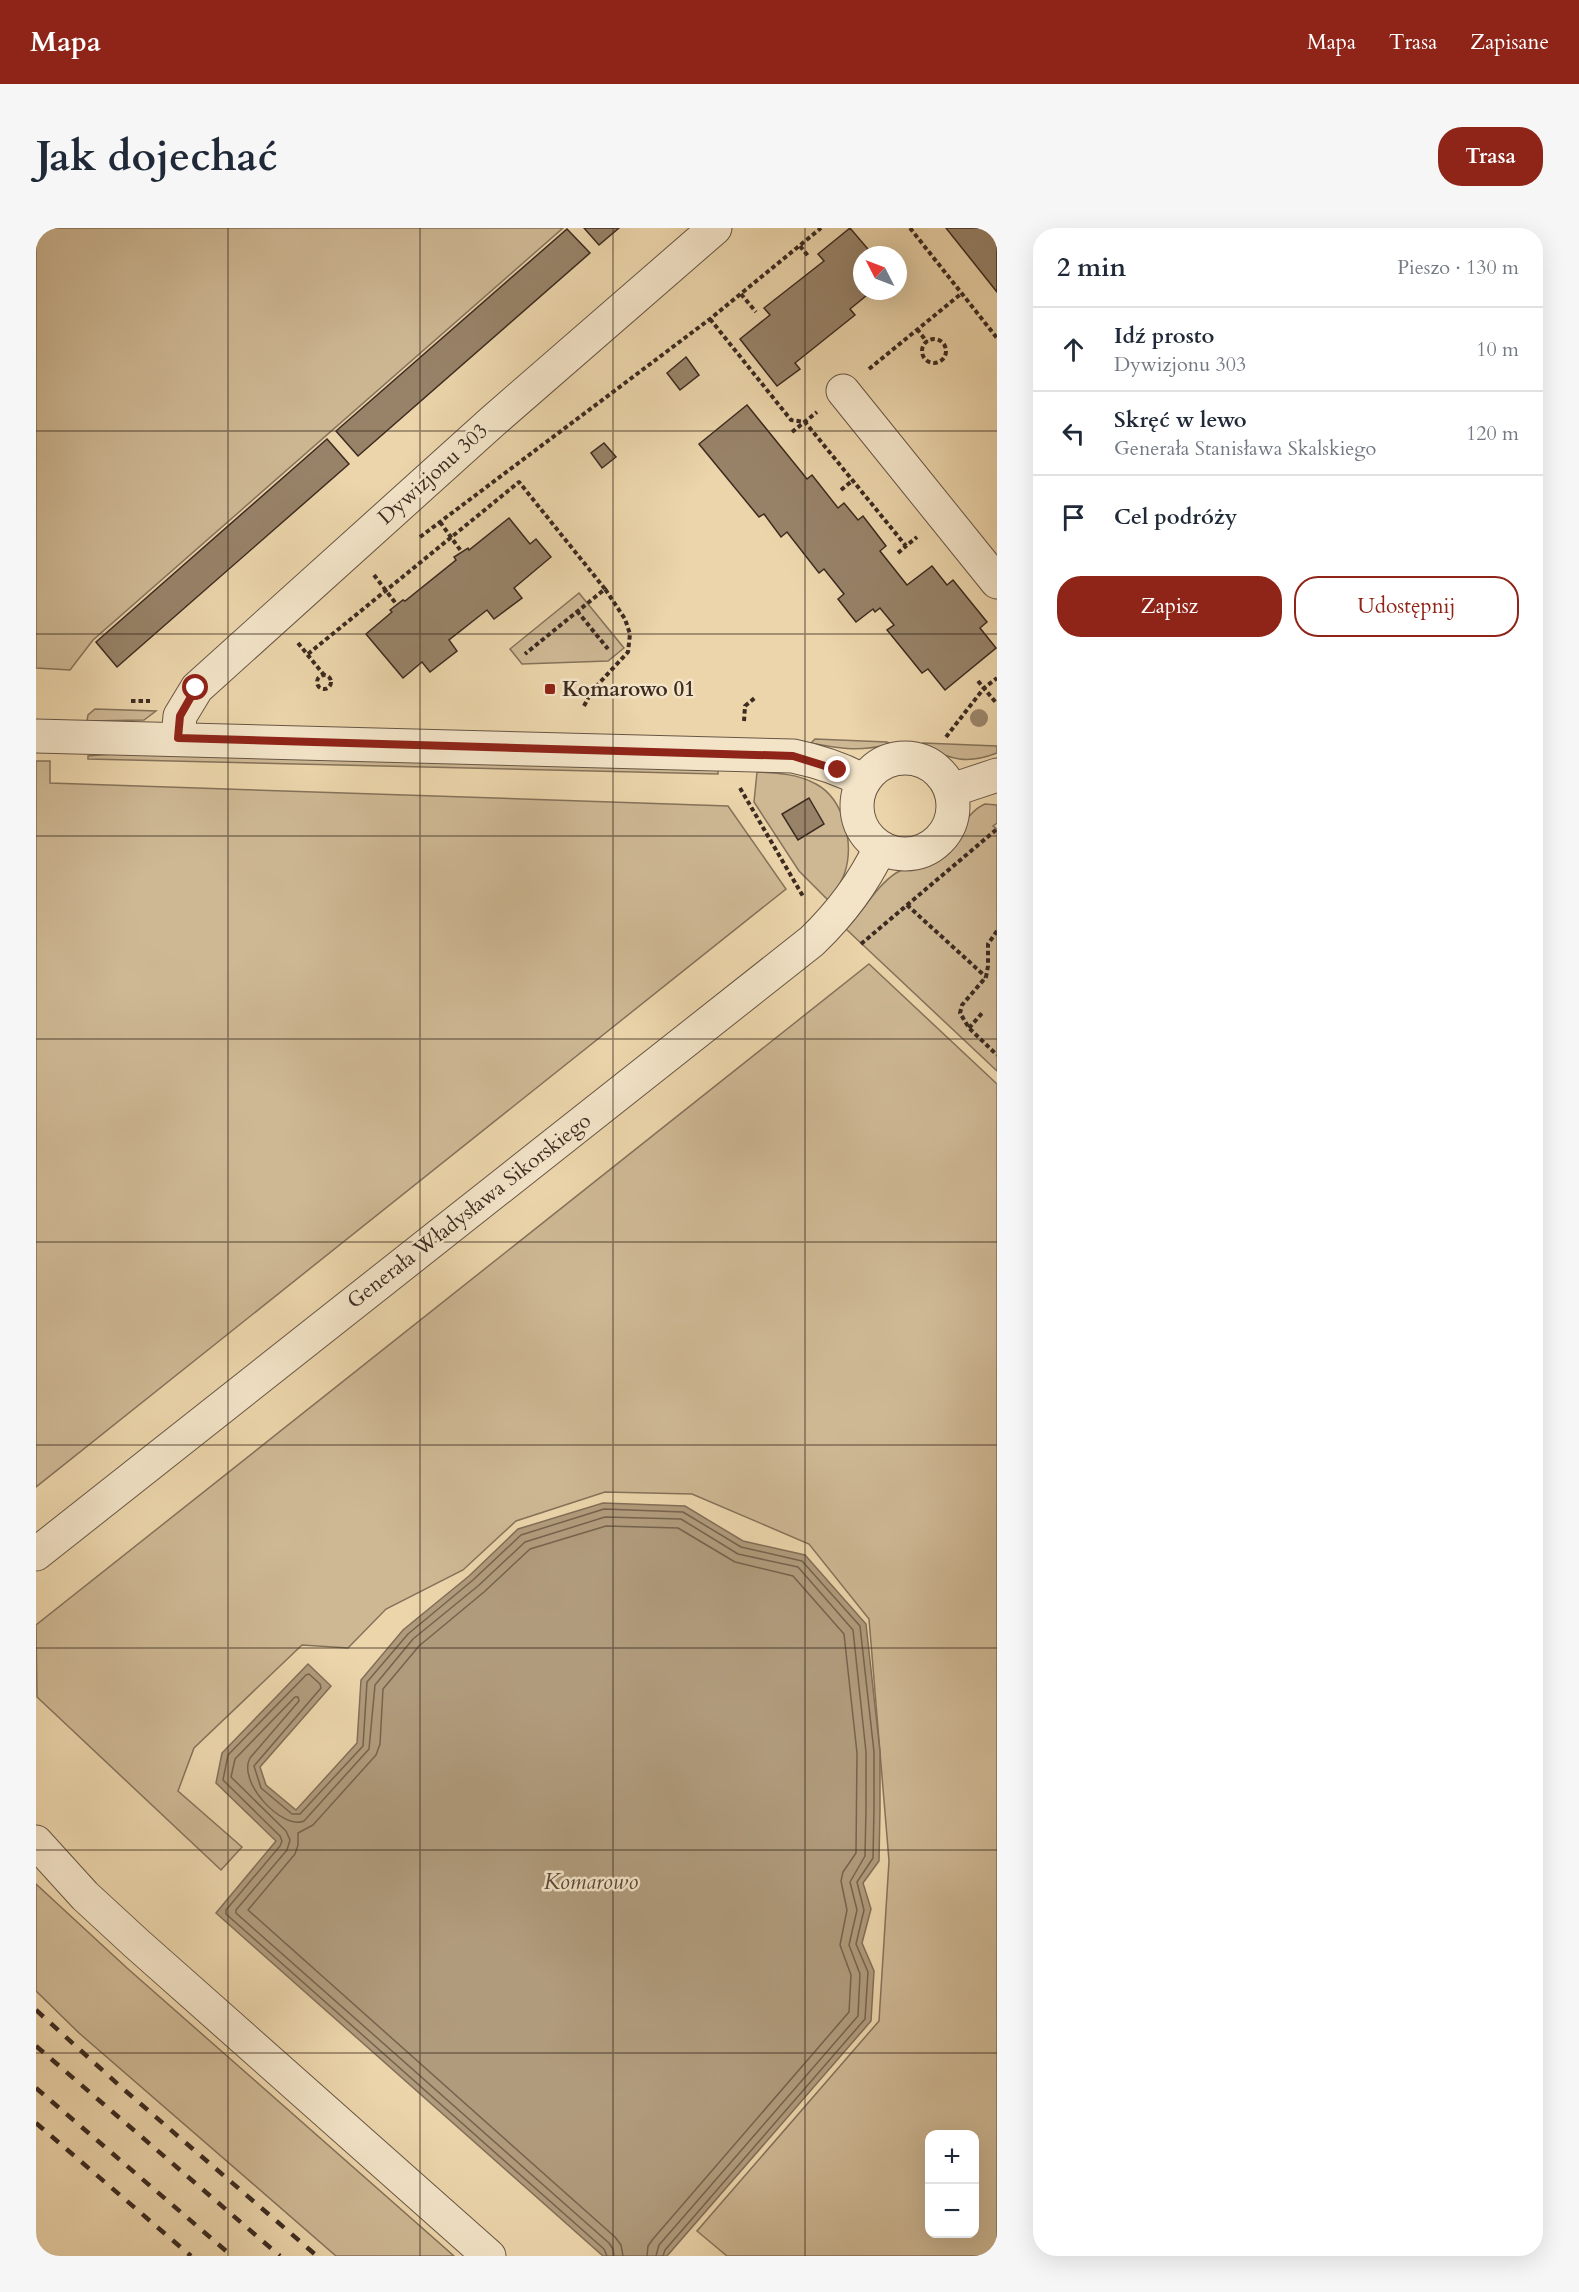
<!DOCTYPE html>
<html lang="pl">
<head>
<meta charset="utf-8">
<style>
  body { margin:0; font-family:Cardo,serif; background:#f6f6f7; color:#1f2937 }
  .controls { position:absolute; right:18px; bottom:18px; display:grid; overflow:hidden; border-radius:12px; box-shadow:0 6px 24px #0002 }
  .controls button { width:54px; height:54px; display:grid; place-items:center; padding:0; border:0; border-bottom:2px solid #e0e1e3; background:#fff; color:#1f2937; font:30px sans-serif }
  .compass { position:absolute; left:817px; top:18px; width:54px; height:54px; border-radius:50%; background:#fff; box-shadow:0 6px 24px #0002; rotate:312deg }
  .stop { position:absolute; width:18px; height:18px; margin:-14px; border:4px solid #8f2418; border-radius:50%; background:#fff }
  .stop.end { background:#8f2418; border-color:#fff; box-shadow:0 2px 6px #0008 }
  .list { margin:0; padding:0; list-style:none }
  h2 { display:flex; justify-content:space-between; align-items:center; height:78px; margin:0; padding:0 24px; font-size:26px }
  h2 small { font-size:20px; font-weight:400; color:#747a83 }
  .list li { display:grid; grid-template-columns:39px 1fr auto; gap:18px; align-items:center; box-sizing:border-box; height:84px; padding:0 24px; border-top:2px solid #e0e1e3 }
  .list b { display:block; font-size:22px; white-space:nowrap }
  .list p { margin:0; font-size:20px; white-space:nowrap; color:#747a83 }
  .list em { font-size:20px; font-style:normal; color:#747a83 }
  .actions { display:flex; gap:12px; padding:18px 24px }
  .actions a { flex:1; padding:14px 0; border:2px solid #8f2418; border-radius:24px; text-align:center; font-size:21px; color:#8f2418 }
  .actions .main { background:#8f2418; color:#fff }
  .icon { flex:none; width:33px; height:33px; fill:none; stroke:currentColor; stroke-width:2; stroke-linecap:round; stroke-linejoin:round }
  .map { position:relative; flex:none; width:961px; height:2028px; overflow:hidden; border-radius:24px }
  header { display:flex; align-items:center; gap:36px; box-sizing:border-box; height:84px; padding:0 30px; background:#8f2418; color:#fff }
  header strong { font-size:28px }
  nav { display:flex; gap:33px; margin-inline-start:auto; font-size:21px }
  .intro { display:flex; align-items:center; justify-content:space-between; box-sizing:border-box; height:144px; padding:0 36px }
  h1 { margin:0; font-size:42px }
  .button { padding:15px 27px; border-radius:24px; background:#8f2418; color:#fff; font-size:21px; font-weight:700 }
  main { display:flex; gap:36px; padding:0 36px }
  aside { flex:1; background:#fff; border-radius:24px; box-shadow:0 6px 24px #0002 }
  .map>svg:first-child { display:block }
  .green { fill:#ceb894; stroke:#85725a; stroke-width:1.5; fill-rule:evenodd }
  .water { fill:#b09b7c; stroke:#826e58; stroke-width:1.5 }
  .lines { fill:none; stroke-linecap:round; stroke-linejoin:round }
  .shore { stroke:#76634e; stroke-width:1.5 }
  .building { fill:#988369; stroke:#3c2b21; stroke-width:1.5 }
  .minor-casing { stroke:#685644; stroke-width:35 }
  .path { stroke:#3c2b21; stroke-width:4; stroke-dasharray:4.5 3; stroke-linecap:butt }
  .minor { stroke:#f3e4c8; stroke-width:33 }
  .rail { stroke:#3c2b21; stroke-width:4.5; stroke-dasharray:10 10; stroke-linecap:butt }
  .tree { fill:#9b876c }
  .route { stroke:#8f2418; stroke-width:8 }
  .grid { fill:none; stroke:#3c2b21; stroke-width:1.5; stroke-opacity:0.55 }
  .poi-dot { fill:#8f2418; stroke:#f3e4c8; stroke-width:2 }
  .labels { text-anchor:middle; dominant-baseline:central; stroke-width:5; stroke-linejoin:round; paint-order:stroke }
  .street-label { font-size:21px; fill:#3c2b21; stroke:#f3e4c8 }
  .poi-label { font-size:21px; font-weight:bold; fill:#3c2b21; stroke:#f3e4c8; text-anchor:start }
  .water-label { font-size:22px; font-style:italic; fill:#594738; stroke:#f3e4c8 }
</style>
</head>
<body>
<header>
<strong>Mapa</strong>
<nav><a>Mapa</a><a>Trasa</a><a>Zapisane</a></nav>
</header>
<div class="intro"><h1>Jak dojechać</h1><a class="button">Trasa</a></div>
<main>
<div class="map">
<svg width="961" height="2028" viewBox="0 0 961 2028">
  <rect width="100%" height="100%" fill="#ecd5ab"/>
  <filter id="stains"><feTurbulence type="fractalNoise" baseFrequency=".00333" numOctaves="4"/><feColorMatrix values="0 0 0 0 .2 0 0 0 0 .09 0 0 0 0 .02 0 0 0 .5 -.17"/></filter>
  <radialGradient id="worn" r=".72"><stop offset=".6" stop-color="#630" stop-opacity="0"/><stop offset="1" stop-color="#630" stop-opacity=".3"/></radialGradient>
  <g class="green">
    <polygon points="0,0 527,0 57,412 34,442 0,440"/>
    <polygon points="543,365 588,420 572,433 486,436 474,421"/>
    <polygon points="59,481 120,483 108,492 51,493 52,487"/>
    <path d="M779,511l72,3 4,2c-33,8 -48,5 -80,-1z"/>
    <path d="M887,515l74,3v7c-30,12 -46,6 -73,-6z"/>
    <polygon points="77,526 682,541 682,546 52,531 52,528"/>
    <polygon points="0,533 14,533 14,555 692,578 750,661 0,1259"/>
    <path d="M721,544c21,1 41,2 59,12 28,15 38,59 29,88 -3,10 -10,20 -16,29l-30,-30 -45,-69z"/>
    <path d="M949,576l12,1v18l-4,3 4,3v242l-151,-142c17,-17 30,-43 50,-56 16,-10 35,-10 50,-23 15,-14 18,-37 39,-46z"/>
    <path d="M833,736l128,120v1172h-270l-30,-25 182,-210 10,-160 -20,-242 -60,-75 -117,-50 -87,-2 -89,29 -53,49 -77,39 -38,39 -46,-3 -108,103 -16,43 64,56 -21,23 -184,-173 -1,-72zM894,1906h45v100h-45z"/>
    <polygon points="0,1656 91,1740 418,2028 300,2028 43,1805 0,1763"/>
  </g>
  <polygon class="water" points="567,1275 649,1278 707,1313 769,1327 830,1396 844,1524 844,1581 843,1633 827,1655 835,1681 826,1715 838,1743 835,1793 631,2028 567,2028 180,1685 240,1613 180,1555 186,1525 272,1436 295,1458 224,1539 230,1557 260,1582 321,1515 325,1452 367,1402 433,1348 482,1301"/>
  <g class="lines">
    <g class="shore">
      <polyline points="571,2028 568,2021 190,1686 190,1682 244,1618 246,1613 244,1608 187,1552 192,1527 270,1447 273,1446 284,1456 285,1460 218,1538 225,1560 256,1586 264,1586 327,1518 331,1454 372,1406 437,1352 485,1307 568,1281 647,1284 705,1319 766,1333 824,1398 838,1524 838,1581 837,1630 821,1654 828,1682 820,1716 832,1744 829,1791 629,2022 627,2028"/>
      <path d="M578,2028l-1,-7 -4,-6 -373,-330v-3l51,-60 3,-10 -4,-9 -55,-54 4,-18 60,-62h3l1,4 -49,57c-13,24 32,72 54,63l65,-72 6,-64 38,-46 65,-53 47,-44 80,-25 76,2 57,35 60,13 55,63 13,122v57l-1,47 -15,26 7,28 -8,35 11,29 -2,42 -199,229 -3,11"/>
      <polyline points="587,2028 585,2017 579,2009 212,1682 259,1626 262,1617 262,1605 277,1597 340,1527 344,1516 347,1461 383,1418 448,1364 494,1321 570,1298 642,1300 699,1334 757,1348 808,1406 821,1525 820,1625 807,1644 805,1653 811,1682 804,1717 815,1747 813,1784 617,2011 612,2018 611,2028"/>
    </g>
  </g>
  <g class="building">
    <polygon points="548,0 583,0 563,17"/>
    <polygon points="814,0 837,27 826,27 826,63 836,63 814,81 819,87 759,135 764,141 741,158 704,111 734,87 728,80 788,33 782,26"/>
    <polygon points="910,0 961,0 961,64"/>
    <polygon points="531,1 554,25 322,228 300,203"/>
    <polygon points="650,129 663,147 644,162 631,145"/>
    <polygon points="711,177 771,251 776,247 802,280 808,275 822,292 827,288 850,318 844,323 871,357 896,338 911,357 917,352 951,394 944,400 960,420 909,462 892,441 886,445 851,402 858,397 844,380 839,384 837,381 820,394 802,371 808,366 788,341 783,345 751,304 745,309 728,286 723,289 663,216"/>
    <polygon points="291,211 313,236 81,439 60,414"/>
    <polygon points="568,215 580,229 566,240 555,225"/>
    <polygon points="473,290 494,316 500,311 515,329 478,360 486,370 458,391 451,382 413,412 421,423 394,444 386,434 367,450 330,406 356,384 354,382 367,372 369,373 420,332 418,329 432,320 433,322"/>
    <polygon points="773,570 788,596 762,612 746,586"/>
  </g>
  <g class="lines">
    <defs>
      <g id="minor">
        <polyline points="807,163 961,354"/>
        <path d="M0,508l757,20c24,5 49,13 71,25"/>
        <polyline points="142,510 144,488 161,460 457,193 679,0"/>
        <circle cx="869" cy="578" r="48"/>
        <polyline points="916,562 961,547"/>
        <path d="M0,1326l776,-613c29,-28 51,-57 68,-93"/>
        <polyline points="0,1614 49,1668 100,1715 453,2028"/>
      </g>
    </defs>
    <use href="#minor" class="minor-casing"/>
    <g class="path">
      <polyline points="874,0 961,110"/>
      <polyline points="764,18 772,28"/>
      <polyline points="705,66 720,84"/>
      <polyline points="674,91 755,192 769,194 870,318 881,309"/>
      <polyline points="881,101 891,114"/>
      <circle cx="898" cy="123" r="12"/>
      <polyline points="833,141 926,65"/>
      <polyline points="756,204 781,184"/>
      <polyline points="805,262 816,253"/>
      <polyline points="404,294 425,323"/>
      <polyline points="384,309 674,91 785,0"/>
      <polyline points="862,325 870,318"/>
      <polyline points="338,347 361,377"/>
      <polyline points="541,383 572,421"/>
      <polyline points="262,415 288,447"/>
      <polyline points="272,426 483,254 569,361 489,426"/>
      <circle cx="288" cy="454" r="7"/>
      <polyline points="942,453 961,476"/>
      <polyline points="95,473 114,473"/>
      <polyline points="548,478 556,463 592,424 594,406 589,391 569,361"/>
      <polyline points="708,493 709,478 720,469"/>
      <polyline points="910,509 948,460 961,450"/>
      <polyline points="704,560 768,670"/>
      <polyline points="871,677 950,749"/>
      <polyline points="961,703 952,716 952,738 950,749 926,777 924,785 933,800 961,827"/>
      <polyline points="825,716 961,601"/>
      <polyline points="933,800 947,784"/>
    </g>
    <use href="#minor" class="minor"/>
    <g class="rail">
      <polyline points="0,1782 85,1859 281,2028"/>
      <polyline points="0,1818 244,2028"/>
      <polyline points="0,1860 196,2028"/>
      <polyline points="0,1895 155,2028"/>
    </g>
  </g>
  <circle class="tree" cx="943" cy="490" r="9"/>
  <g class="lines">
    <polyline class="route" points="160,460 144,488 142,510 757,528 802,542"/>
  </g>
  <path class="grid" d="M192,0v2028M384,0v2028M577,0v2028M769,0v2028M0,203h961M0,406h961M0,608h961M0,811h961M0,1014h961M0,1217h961M0,1420h961M0,1622h961M0,1825h961"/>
  <rect class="poi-dot" x="508" y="455" width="12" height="12" rx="3"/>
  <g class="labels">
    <g class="street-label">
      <text transform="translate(397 246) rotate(-42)">Dywizjonu 303</text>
      <text transform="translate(433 983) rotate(-38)">Generała Władysława Sikorskiego</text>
    </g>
    <g class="poi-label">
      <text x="526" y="461">Komarowo 01</text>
    </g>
    <g class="water-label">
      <text x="555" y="1654">Komarowo</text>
    </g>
  </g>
  <rect width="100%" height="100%" filter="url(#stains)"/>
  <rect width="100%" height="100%" fill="url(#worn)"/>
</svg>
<div class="controls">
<button>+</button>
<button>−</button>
</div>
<svg class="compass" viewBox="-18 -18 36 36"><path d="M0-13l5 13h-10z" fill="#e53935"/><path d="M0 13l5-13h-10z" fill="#747a83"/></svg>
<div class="stop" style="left:160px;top:460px"></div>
<div class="stop end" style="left:802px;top:542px"></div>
</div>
<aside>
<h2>2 min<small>Pieszo · 130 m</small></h2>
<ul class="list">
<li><svg class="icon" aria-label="ahead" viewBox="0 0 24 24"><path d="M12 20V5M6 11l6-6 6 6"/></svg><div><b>Idź prosto</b><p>Dywizjonu 303</p></div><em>10 m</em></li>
<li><svg class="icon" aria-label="left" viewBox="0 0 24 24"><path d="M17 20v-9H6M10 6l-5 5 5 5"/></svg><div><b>Skręć w lewo</b><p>Generała Stanisława Skalskiego</p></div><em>120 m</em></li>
<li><svg class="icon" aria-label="arrive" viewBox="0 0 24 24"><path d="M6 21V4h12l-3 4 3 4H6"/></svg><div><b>Cel podróży</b></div></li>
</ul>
<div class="actions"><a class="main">Zapisz</a><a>Udostępnij</a></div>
</aside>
</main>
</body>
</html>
